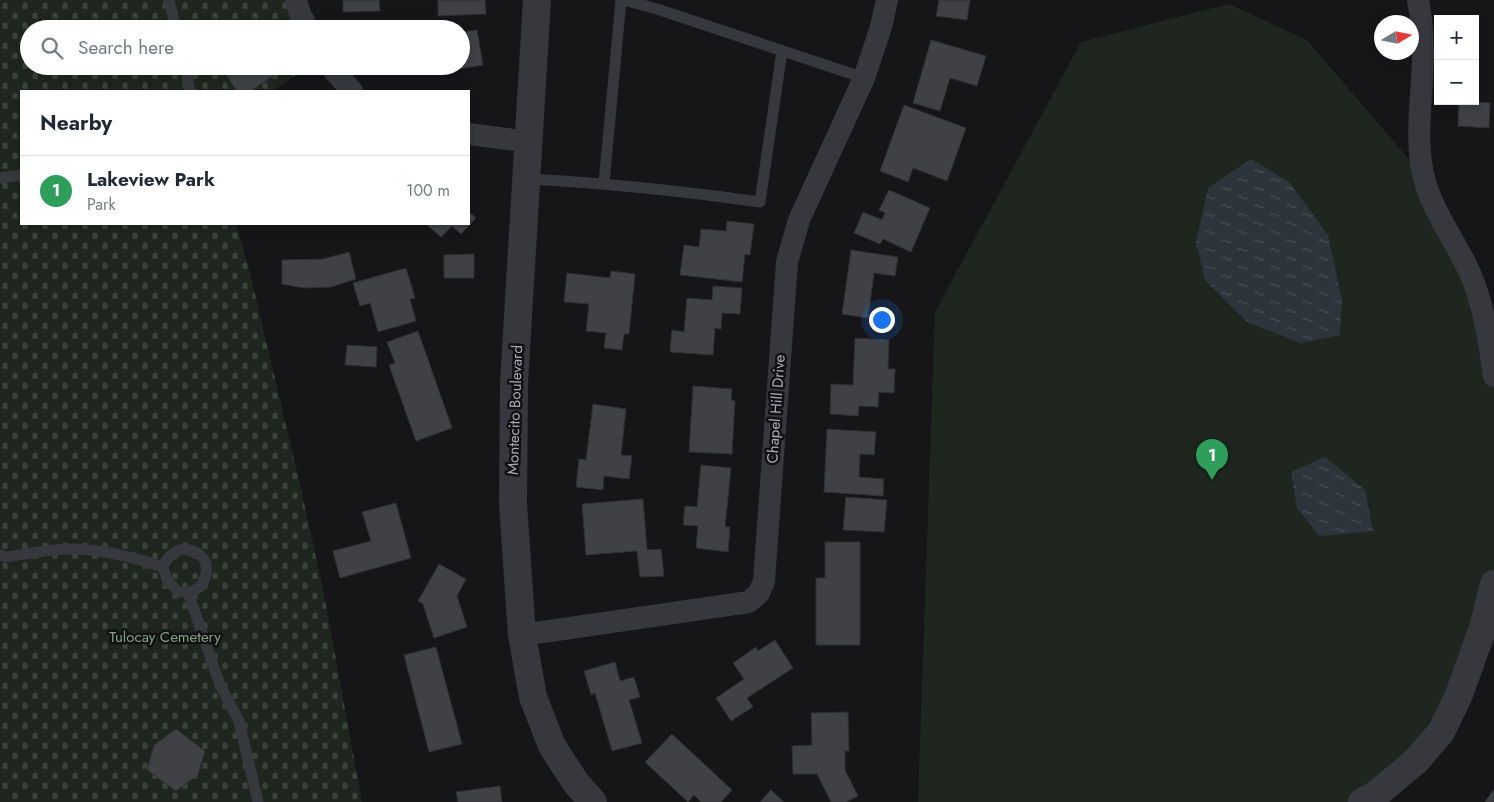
<!DOCTYPE html>
<html lang="en">
<head>
<meta charset="utf-8">
<style>
  body { margin:0; font-family:Jost,sans-serif; background:#f6f6f7; color:#1f2937 }
  .controls { position:absolute; right:15px; top:15px; display:grid; overflow:hidden; border-radius:0px; box-shadow:0 2px 8px #0003 }
  .controls button { width:45px; height:45px; display:grid; place-items:center; padding:0; border:0; border-bottom:1px solid #e0e1e3; background:#fff; color:#1f2937; font:25px sans-serif }
  .compass { position:absolute; left:1374px; top:15px; width:45px; height:45px; border-radius:50%; background:#fff; box-shadow:0 2px 8px #0003; rotate:80deg }
  .you { position:absolute; left:881px; top:319px; width:18px; height:18px; margin:-12px; border:4px solid #fff; border-radius:50%; background:#1a73e8; box-shadow:0 0 0 8px #1a73e833 }
  .badge { display:grid; place-items:center; width:32px; height:32px; border-radius:50%; background:#d93025; color:#fff; font-size:16px; font-weight:700 }
  .pin { position:absolute; translate:-50% -41px; filter:drop-shadow(0 1px 2px #0008) }
  .pin::after { content:''; position:absolute; top:26px; width:18px; height:15px; background:inherit; clip-path:polygon(0 0,100% 0,50% 100%) }
  .list { margin:0; padding:0; list-style:none }
  h2 { display:flex; justify-content:space-between; align-items:center; height:65px; margin:0; padding:0 20px; font-size:21px }
  h2 small { font-size:16px; font-weight:400; color:#747a83 }
  .list li { display:grid; grid-template-columns:32px 1fr auto; gap:15px; align-items:center; box-sizing:border-box; height:70px; padding:0 20px; border-top:1px solid #e0e1e3 }
  .list b { display:block; font-size:19px; white-space:nowrap }
  .list p { margin:0; font-size:16px; white-space:nowrap; color:#747a83 }
  .list em { font-size:16px; font-style:normal; color:#747a83 }
  .icon { flex:none; width:28px; height:28px; fill:none; stroke:currentColor; stroke-width:2; stroke-linecap:round; stroke-linejoin:round }
  .map { position:relative; flex:none; width:1494px; height:802px; overflow:hidden }
  .search { position:absolute; background:#fff; box-shadow:0 2px 8px #0003; left:20px; top:20px; width:450px; height:55px; display:flex; align-items:center; gap:12px; box-sizing:border-box; padding:0 18px; border-radius:28px; color:#747a83; font-size:19px }
  .panel { position:absolute; background:#fff; box-shadow:0 2px 8px #0003; left:20px; top:90px; width:450px; height:135px; border-radius:0px }
  .map>svg:first-child { display:block }
  .green { fill:#1e261f }
  .cemetery { fill:url(#cemetery-stones) }
  .water { fill:url(#water-ripples) }
  .building { fill:#404145; stroke:#303034 }
  .lines { fill:none; stroke-linecap:round; stroke-linejoin:round }
  .service { stroke:#37383d; stroke-width:11 }
  .minor { stroke:#37383d; stroke-width:22 }
  .tertiary { stroke:#37383d; stroke-width:28 }
  .labels { text-anchor:middle; dominant-baseline:central; stroke-width:5; stroke-linejoin:round; paint-order:stroke }
  .street-label { font-size:15px; fill:#a8adb8; stroke:#111113 }
  .park-label { font-size:15px; fill:#7fa381; stroke:#111113 }
</style>
</head>
<body>
<div class="map">
<svg width="1494" height="802" viewBox="0 0 1494 802">
  <defs>
    <pattern id="cemetery-stones" width="16" height="16" patternUnits="userSpaceOnUse" patternTransform="scale(1.25)"><rect width="16" height="16" fill="#1e261f"/><path d="M2 7V4a2 2 0 0 1 4 0v3zM10 15v-3a2 2 0 0 1 4 0v3z" fill="#3c433d"/></pattern>
    <pattern id="water-ripples" width="26" height="14" patternUnits="userSpaceOnUse" patternTransform="scale(1.25)"><rect width="26" height="14" fill="#2c353c"/><path d="M2 4q2-2 4 0t4 0M15 11q2-2 4 0t4 0" fill="none" stroke="#485056"/></pattern>
  </defs>
  <rect width="100%" height="100%" fill="#161618"/>
  <polygon class="green" points="1229,4 1307,40 1424,177 1446,228 1494,376 1494,584 1458,697 1362,802 918,802 935,312 1081,42"/>
  <polygon class="cemetery" points="0,0 285,0 298,29 29,29 29,66 310,66 272,91 21,91 21,224 236,224 250,273 300,484 323,589 362,802 0,802"/>
  <g class="water">
    <polygon points="1251,159 1289,182 1328,235 1342,300 1340,335 1300,343 1247,322 1205,280 1196,243 1208,188"/>
    <polygon points="1325,457 1365,490 1373,531 1319,536 1297,508 1291,472"/>
  </g>
  <g class="building">
    <polygon points="343,0 379,0 380,11 343,12"/>
    <polygon points="438,0 485,0 486,14 438,16"/>
    <polygon points="939,0 970,0 967,20 936,16"/>
    <polygon points="228,19 235,29 213,29"/>
    <polygon points="477,30 483,65 434,73 433,67 412,70 412,66 461,66 461,32"/>
    <polygon points="931,40 986,56 977,86 950,78 940,111 913,103"/>
    <polygon points="220,66 267,66 273,76 251,91 237,91"/>
    <polygon points="1459,101 1490,103 1489,128 1458,126"/>
    <polygon points="904,105 966,128 947,181 913,168 908,182 880,171"/>
    <polygon points="889,190 930,208 911,252 883,239 880,244 854,233 863,212 882,220 885,213 879,210"/>
    <polygon points="469,212 476,218 461,234 452,226 441,237 426,224 469,224"/>
    <polygon points="727,221 754,224 750,255 745,254 742,282 680,275 684,245 699,247 701,229 726,231"/>
    <polygon points="851,250 898,257 895,276 874,273 868,318 842,314"/>
    <polygon points="349,252 356,279 331,287 304,288 282,284 282,260 323,259"/>
    <polygon points="474,254 474,278 444,278 444,255"/>
    <polygon points="406,268 415,298 410,299 416,321 378,332 370,303 360,306 353,283"/>
    <polygon points="611,271 635,274 629,334 624,334 622,350 604,348 606,333 586,331 589,304 564,302 567,273 610,278"/>
    <polygon points="713,286 742,288 740,314 722,313 721,329 715,328 713,355 670,352 672,330 684,332 687,298 712,300"/>
    <polygon points="418,331 452,428 416,441 389,365 395,363 387,342"/>
    <polygon points="855,338 889,340 888,369 895,369 894,393 879,392 878,407 859,406 858,416 830,414 831,384 853,385"/>
    <polygon points="347,345 377,347 376,367 345,365"/>
    <polygon points="693,386 732,389 731,400 735,401 732,454 689,452"/>
    <polygon points="593,404 626,409 621,455 632,456 629,479 604,476 603,490 576,487 579,459 586,460"/>
    <polygon points="827,429 876,432 874,455 860,454 859,477 884,479 883,496 824,492"/>
    <polygon points="701,465 731,468 725,527 730,527 728,552 696,548 698,526 683,525 685,506 697,507"/>
    <polygon points="846,497 887,500 884,532 843,530"/>
    <polygon points="643,499 647,550 661,549 664,576 640,577 637,551 586,555 582,504"/>
    <polygon points="396,503 411,558 340,578 333,551 371,541 362,512"/>
    <polygon points="825,542 860,542 860,645 816,645 816,578 825,578"/>
    <polygon points="439,564 466,579 457,596 467,627 434,638 423,604 418,601"/>
    <polygon points="775,640 793,668 747,698 753,707 731,721 716,698 744,679 733,663 756,647 758,651"/>
    <polygon points="436,647 462,744 429,752 404,655"/>
    <polygon points="615,662 620,681 634,677 640,697 629,700 642,743 612,751 595,693 591,695 584,671"/>
    <polygon points="848,712 849,751 845,751 845,770 858,796 846,802 831,802 817,774 793,774 792,746 812,745 811,713"/>
    <polygon points="176,729 205,751 198,775 176,791 147,770 154,745"/>
    <polygon points="672,734 732,790 721,802 701,802 694,795 688,802 645,762"/>
    <polygon points="500,786 502,802 458,802 456,792"/>
    <polygon points="1494,789 1494,802 1485,802"/>
    <polygon points="771,790 784,802 760,802"/>
  </g>
  <g class="lines">
    <g class="service">
      <polyline points="169,0 176,29"/>
      <polyline points="624,0 660,10 864,78"/>
      <polyline points="185,66 190,91"/>
      <polyline points="0,178 21,175"/>
      <path d="M527,179c78,4 155,12 233,23l22,-151"/>
      <polyline points="604,183 621,0"/>
      <path d="M183,549c6,1 14,2 18,7 10,8 5,29 -6,34 -5,2 -11,2 -16,2l-11,-10 -5,-15c4,-10 10,-15 20,-18z"/>
      <path d="M0,555l6,2c21,-3 44,-8 65,-8 32,0 62,8 92,18"/>
      <polyline points="188,592 220,685 239,721 258,802"/>
    </g>
    <g class="minor">
      <polyline points="296,0 300,14 308,29"/>
      <path d="M1418,0c4,20 5,40 5,60 -1,38 -8,76 0,114 8,36 32,66 47,99 14,33 19,68 24,103"/>
      <polyline points="330,66 352,91"/>
      <polyline points="469,134 529,142"/>
      <polyline points="522,635 749,602 759,593 764,581 787,262 799,220 864,78 881,27 887,0"/>
    </g>
    <g class="tertiary">
      <polyline points="537,0 514,383 513,504 522,635 533,697 552,746 576,783 593,802"/>
      <polyline points="1362,802 1374,796 1416,761 1441,732 1458,697 1483,628 1494,584"/>
    </g>
  </g>
  <g class="labels">
    <g class="street-label">
      <text transform="translate(776 409) rotate(-86)">Chapel Hill Drive</text>
      <text transform="translate(515 410) rotate(-88)">Montecito Boulevard</text>
    </g>
    <g class="park-label">
      <text x="165" y="637">Tulocay Cemetery</text>
    </g>
  </g>
</svg>
<div class="controls">
<button>+</button>
<button>−</button>
</div>
<svg class="compass" viewBox="-18 -18 36 36"><path d="M0-13l5 13h-10z" fill="#e53935"/><path d="M0 13l5-13h-10z" fill="#747a83"/></svg>
<div class="you"></div>
<div class="pin badge" style="left:1212px;top:480px;background:#2e9e5b">1</div>
<div class="search"><svg class="icon" aria-label="search" viewBox="0 0 24 24"><circle cx="10" cy="10" r="6"/><path d="M15 15l6 6"/></svg>Search here</div>
<section class="panel">
<h2>Nearby<small></small></h2>
<ul class="list">
<li><span class="badge" style="background:#2e9e5b">1</span><div><b>Lakeview Park</b><p>Park</p></div><em>100 m</em></li>
</ul>
</section>
</div>
</body>
</html>
